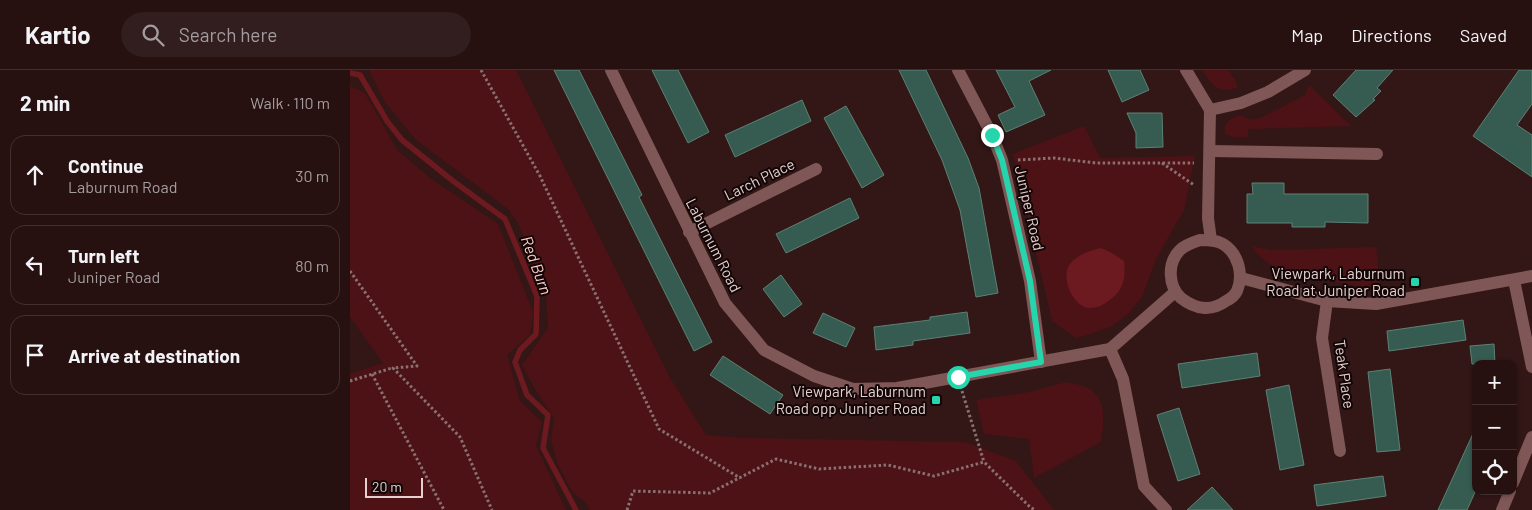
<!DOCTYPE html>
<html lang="en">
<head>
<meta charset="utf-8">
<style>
  body { margin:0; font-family:Barlow,sans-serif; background:#321e1e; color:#f1f3f6 }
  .controls { position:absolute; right:15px; bottom:15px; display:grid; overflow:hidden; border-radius:10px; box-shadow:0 1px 4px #0004 }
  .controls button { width:45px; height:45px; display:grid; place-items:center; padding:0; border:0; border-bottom:1px solid #423030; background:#261010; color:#f1f3f6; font:25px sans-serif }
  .scale { position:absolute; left:15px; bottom:12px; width:58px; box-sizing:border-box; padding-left:5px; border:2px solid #e5d0cf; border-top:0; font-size:14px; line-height:18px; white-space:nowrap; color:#e5d0cf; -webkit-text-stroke:4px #120606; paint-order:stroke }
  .stop { position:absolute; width:15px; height:15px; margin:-11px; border:4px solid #27d5ad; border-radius:50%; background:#fff }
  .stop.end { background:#27d5ad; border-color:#fff; box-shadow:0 1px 5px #0008 }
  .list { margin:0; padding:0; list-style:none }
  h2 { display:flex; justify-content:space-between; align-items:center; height:65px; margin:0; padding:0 20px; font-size:21px }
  h2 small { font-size:16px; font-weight:400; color:#a49d9f }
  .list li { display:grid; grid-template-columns:32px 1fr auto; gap:15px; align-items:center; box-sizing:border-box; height:80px; margin:0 10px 10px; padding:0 10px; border:1px solid #423030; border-radius:15px }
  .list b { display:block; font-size:19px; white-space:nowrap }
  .list p { margin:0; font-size:16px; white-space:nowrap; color:#a49d9f }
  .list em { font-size:16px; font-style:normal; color:#a49d9f }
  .icon { flex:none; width:28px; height:28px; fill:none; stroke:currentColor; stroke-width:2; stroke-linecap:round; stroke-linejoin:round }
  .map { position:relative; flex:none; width:1182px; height:440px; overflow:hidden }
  header { display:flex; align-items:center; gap:30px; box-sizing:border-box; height:70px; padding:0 25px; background:#261010; border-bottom:1px solid #423030 }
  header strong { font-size:24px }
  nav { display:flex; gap:28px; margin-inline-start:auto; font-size:18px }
  .search { width:350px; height:45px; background:#321e1e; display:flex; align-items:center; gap:12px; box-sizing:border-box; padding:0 18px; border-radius:28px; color:#a49d9f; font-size:19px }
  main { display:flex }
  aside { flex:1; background:#261010 }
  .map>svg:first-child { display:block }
  .green { fill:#4d1215 }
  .water { fill:#6c1a20 }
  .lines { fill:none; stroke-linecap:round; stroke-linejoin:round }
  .stream { stroke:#6c1a20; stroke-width:5.5 }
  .building { fill:#365b50; stroke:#5c8275 }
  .path { stroke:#8a7171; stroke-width:3; stroke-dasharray:2.5 2.5; stroke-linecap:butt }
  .minor { stroke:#7e5756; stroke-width:12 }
  .route { stroke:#27d5ad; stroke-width:6 }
  .poi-dot { fill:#27d5ad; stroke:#120606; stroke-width:2 }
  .labels { text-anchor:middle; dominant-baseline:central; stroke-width:4; stroke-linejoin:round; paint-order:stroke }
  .street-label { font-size:15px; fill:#e5d0cf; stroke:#120606 }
  .poi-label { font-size:15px; fill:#e5d0cf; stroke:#120606; text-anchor:end }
  .water-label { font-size:16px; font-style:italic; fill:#fecbc9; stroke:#120606 }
</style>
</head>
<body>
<header>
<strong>Kartio</strong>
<div class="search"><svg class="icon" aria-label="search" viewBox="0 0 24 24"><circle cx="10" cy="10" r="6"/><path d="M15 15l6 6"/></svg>Search here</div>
<nav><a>Map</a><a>Directions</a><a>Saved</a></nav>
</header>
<main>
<aside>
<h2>2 min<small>Walk · 110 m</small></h2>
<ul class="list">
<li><svg class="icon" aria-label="ahead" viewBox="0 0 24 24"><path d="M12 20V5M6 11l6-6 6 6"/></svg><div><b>Continue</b><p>Laburnum Road</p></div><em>30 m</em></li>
<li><svg class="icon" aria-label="left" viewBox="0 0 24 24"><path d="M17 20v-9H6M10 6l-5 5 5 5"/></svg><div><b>Turn left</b><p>Juniper Road</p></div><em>80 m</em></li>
<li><svg class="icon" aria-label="arrive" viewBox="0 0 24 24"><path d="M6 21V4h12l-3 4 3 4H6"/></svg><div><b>Arrive at destination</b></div></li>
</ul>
</aside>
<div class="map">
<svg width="1182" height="440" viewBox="0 0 1182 440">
  <rect width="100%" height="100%" fill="#331616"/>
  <g class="green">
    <polygon points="19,0 166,0 319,306 356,365 396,368 615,372 666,391 704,440 240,440 235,432 223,423 208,395 201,370 204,348 185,319 172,295 198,258 196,223 169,155 158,139 65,69 35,32"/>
    <path d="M852,0h25l8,9 3,8c-21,8 -24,-1 -36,-17z"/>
    <path d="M959,15l42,41 -103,3v8h-14l-9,-3c-2,-12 6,-16 15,-19l11,5 11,-3 43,-22z"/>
    <polygon points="0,16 15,23 47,80 80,108 148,154 183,242 180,265 157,285 170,331 192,352 186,375 216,440 0,440 0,304 33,293 0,247"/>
    <polygon points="734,56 750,88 845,86 834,140 806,189 792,227 778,244 762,256 737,265 726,268 702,251 663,84"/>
    <path d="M901,176l21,4 104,-3 4,38 -12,3c-28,-6 -74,-11 -98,-24 -8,-4 -13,-11 -19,-18z"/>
    <path d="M716,312c7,2 14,2 20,5 22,10 18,35 15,55l-67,36 -5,-39 -45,-5 -8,-34 53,-8z"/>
  </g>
  <path class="water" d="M751,178l11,5 12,8c2,15 0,28 -13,38 -6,5 -13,9 -22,9 -16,-1 -29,-31 -19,-44 8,-10 19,-13 31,-16z"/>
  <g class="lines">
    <polyline class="stream" points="0,3 10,5 37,51 52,70 103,111 155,149 187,226 186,264 170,280 165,292 177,325 198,345 193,378 226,440"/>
  </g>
  <g class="building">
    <polygon points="204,0 229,0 292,125 289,127 362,272 344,281"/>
    <polygon points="302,0 328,0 359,62 338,73"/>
    <polygon points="549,0 576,0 618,88 629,118 648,223 626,227 610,140 592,90"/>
    <polygon points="646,0 701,0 679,11 695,45 656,62 648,45 665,37"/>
    <polygon points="758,0 790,0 799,20 772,32"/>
    <polygon points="1006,0 1043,0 1027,18 1031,21 1023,29 1025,30 1006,47 983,25"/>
    <polygon points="1169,0 1182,0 1182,34 1167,55 1182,65 1182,107 1123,66"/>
    <polygon points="452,30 461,51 385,87 375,65"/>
    <polygon points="496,36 534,105 512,118 474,48"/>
    <polygon points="777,43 812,43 813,77 786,78 786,63"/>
    <polygon points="902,113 934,113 934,124 1018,124 1018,153 975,152 975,157 942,157 942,153 897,153 897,124 903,124"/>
    <polygon points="500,128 509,148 436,183 426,164"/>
    <polygon points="431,205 452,234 434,247 413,219"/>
    <polygon points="617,242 620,263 563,271 563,275 526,280 524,257 580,250 580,247"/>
    <polygon points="473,243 505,258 496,277 463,263"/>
    <polygon points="1113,250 1116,270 1039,281 1037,261"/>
    <polygon points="1144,274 1145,294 1122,294 1120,276"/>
    <polygon points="907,283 910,306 832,318 828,294"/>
    <polygon points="373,286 433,325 420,344 360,305"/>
    <polygon points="1040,299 1050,380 1027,382 1018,302"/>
    <polygon points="939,315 954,395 930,400 916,320"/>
    <polygon points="829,338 850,404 828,411 807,345"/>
    <polygon points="1126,357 1126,420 1117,440 1088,440"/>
    <polygon points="1033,406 1036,426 967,436 964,415"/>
    <polygon points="862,417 883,440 837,440"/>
  </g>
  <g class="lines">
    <g class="path">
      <polyline points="131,0 190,106 309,359 390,408"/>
      <polyline points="668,90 704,88 746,93 844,93"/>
      <polyline points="812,93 844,115"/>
      <polyline points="0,201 67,296 43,298 110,367 142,440"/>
      <polyline points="22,304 94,440"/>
      <polyline points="0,311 42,298"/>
      <polyline points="612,321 634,392"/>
      <polyline points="277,440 283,421 360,423 426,389 469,399 538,395 584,406 634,392 681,438 686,440"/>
    </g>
    <g class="minor">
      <polyline points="261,0 375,233 414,280 464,306 503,319 547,318 760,279 825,222"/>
      <polyline points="608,0 642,65 652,90 680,211 691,292"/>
      <polyline points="836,0 860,40 858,148 861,170"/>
      <polyline points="860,40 891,33 918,22 955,0"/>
      <polyline points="860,81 1027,84"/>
      <polyline points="339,162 466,99"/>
      <path d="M850,170c8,0 16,0 23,4 15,9 21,30 14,47 -2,4 -7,8 -11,10 -15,11 -31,8 -45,-3 -13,-12 -14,-35 -1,-48 5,-5 14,-8 20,-10z"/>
      <polyline points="891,208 977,231 1026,234 1182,206"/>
      <polyline points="1164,210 1182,297"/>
      <polyline points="977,231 972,268 990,381"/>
      <polyline points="760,279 773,309 794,416 816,440"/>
      <polyline points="1163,413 1182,367"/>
      <polyline points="1152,440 1160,421"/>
    </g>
  </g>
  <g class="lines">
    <polyline class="route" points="608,307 691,292 680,211 652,90 642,65"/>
  </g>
  <g class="poi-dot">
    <rect x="1060" y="207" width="10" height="10" rx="2.5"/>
    <rect x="581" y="325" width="10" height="10" rx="2.5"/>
  </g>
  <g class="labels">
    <g class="street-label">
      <text transform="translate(409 109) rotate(-26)">Larch Place</text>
      <text transform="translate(680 138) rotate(77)">Juniper Road</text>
      <text transform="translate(364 175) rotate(63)">Laburnum Road</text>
      <text transform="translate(995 304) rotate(82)">Teak Place</text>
    </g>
    <g class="poi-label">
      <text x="1055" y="203">Viewpark, Laburnum<tspan x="1055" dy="17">Road at Juniper Road</tspan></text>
      <text x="576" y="321">Viewpark, Laburnum<tspan x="576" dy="17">Road opp Juniper Road</tspan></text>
    </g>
    <g class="water-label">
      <text transform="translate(187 195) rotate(70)">Red Burn</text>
    </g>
  </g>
</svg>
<div class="controls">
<button>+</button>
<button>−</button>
<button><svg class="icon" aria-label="locate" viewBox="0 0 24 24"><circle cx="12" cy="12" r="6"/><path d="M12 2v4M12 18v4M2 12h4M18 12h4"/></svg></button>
</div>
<div class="scale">20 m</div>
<div class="stop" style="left:608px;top:307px"></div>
<div class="stop end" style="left:642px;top:65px"></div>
</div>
</main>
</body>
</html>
